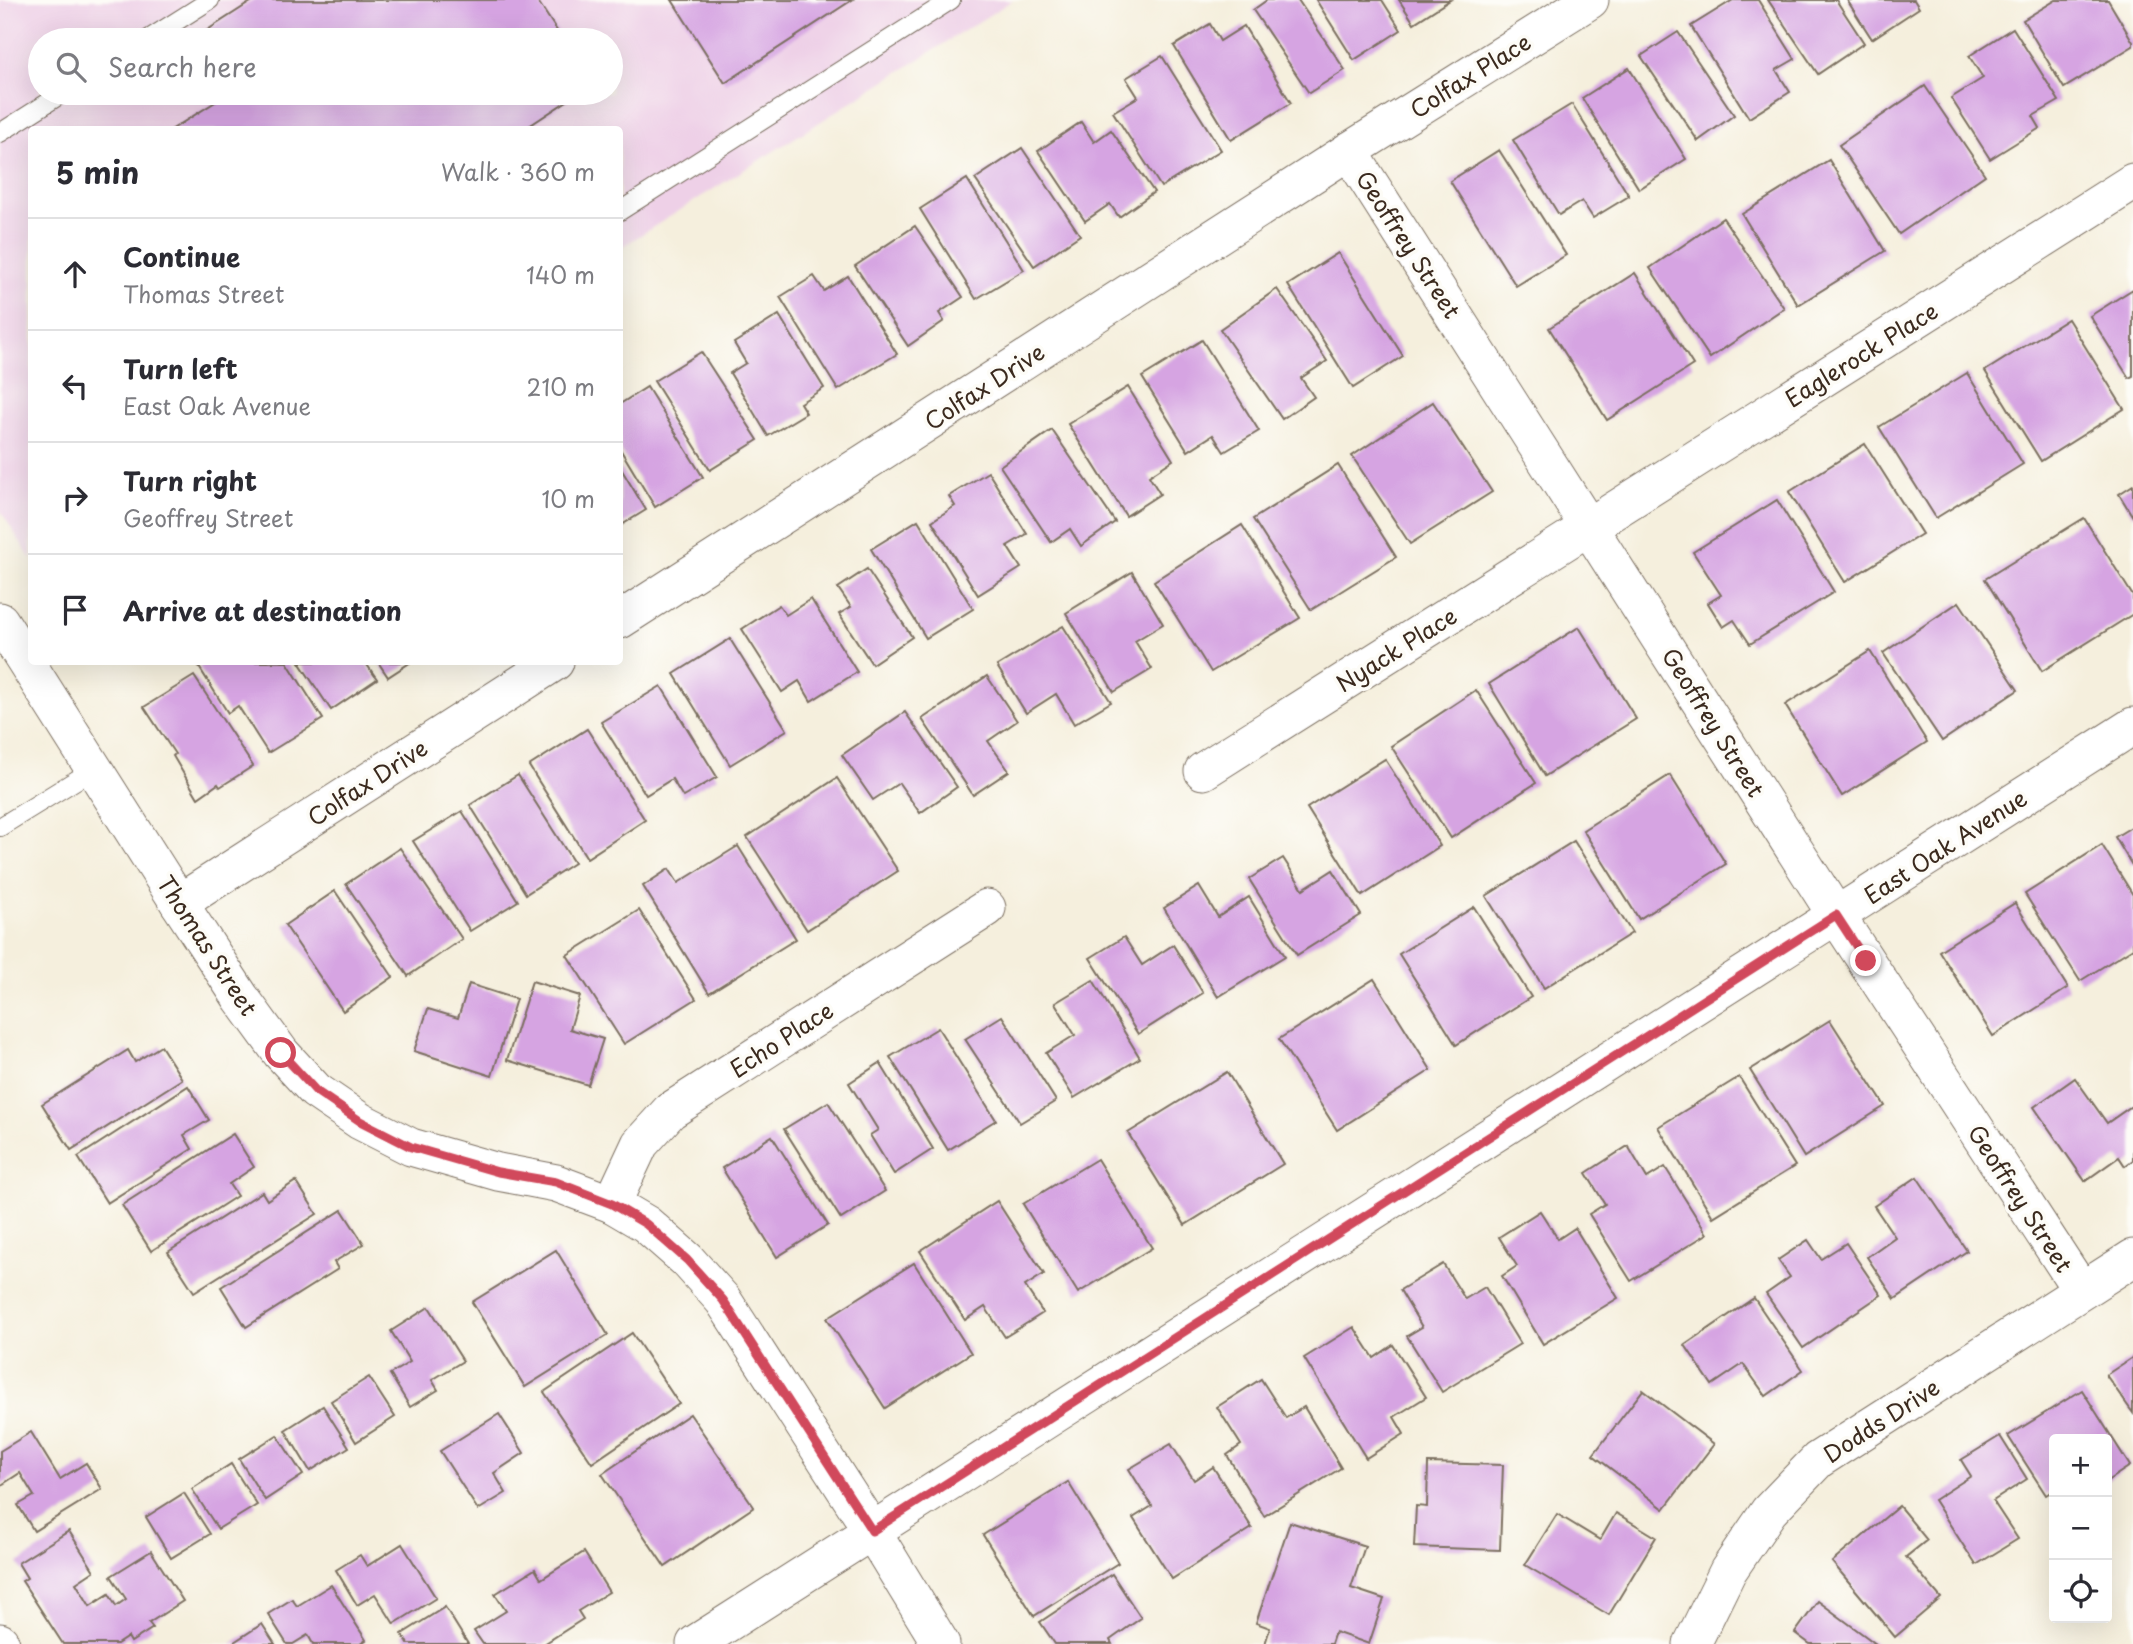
<!DOCTYPE html>
<html lang="en">
<head>
<meta charset="utf-8">
<style>
  body { margin:0; font-family:"Playpen Sans",sans-serif; background:#f2f2f3; color:#2b2b33 }
  .controls { position:absolute; right:21px; bottom:21px; display:grid; overflow:hidden; border-radius:7px; box-shadow:0 7px 28px #0002 }
  .controls button { width:63px; height:63px; display:grid; place-items:center; padding:0; border:0; border-bottom:2px solid #e1e1e2; background:#fff; color:#2b2b33; font:35px sans-serif }
  .stop { position:absolute; width:21px; height:21px; margin:-16px; border:5px solid #d1495b; border-radius:50%; background:#fff }
  .stop.end { background:#d1495b; border-color:#fff; box-shadow:0 2px 7px #0008 }
  .list { margin:0; padding:0; list-style:none }
  h2 { display:flex; justify-content:space-between; align-items:center; height:91px; margin:0; padding:0 28px; font-size:30px }
  h2 small { font-size:23px; font-weight:400; color:#7c7c81 }
  .list li { display:grid; grid-template-columns:46px 1fr auto; gap:21px; align-items:center; box-sizing:border-box; height:112px; padding:0 28px; border-top:2px solid #e1e1e2 }
  .list b { display:block; font-size:26px; white-space:nowrap }
  .list p { margin:0; font-size:23px; white-space:nowrap; color:#7c7c81 }
  .list em { font-size:23px; font-style:normal; color:#7c7c81 }
  .icon { flex:none; width:38px; height:38px; fill:none; stroke:currentColor; stroke-width:2; stroke-linecap:round; stroke-linejoin:round }
  .map { position:relative; flex:none; width:2133px; height:1644px; overflow:hidden }
  .search { position:absolute; background:#fff; box-shadow:0 7px 28px #0002; left:28px; top:28px; width:595px; height:77px; display:flex; align-items:center; gap:18px; box-sizing:border-box; padding:0 24px; border-radius:38px; color:#7c7c81; font-size:26px }
  .panel { position:absolute; background:#fff; box-shadow:0 7px 28px #0002; left:28px; top:126px; width:595px; height:539px; border-radius:7px }
  .map>svg:first-child { display:block }
  .built { fill:#eed0e7; fill-rule:evenodd }
  .building { fill:#d6a4e2 }
  .lines { fill:none; stroke-linecap:round; stroke-linejoin:round }
  .service-casing { stroke:#7c6f61; stroke-width:20 }
  .minor-casing { stroke:#7c6f61; stroke-width:39 }
  .service { stroke:#fff; stroke-width:18 }
  .minor { stroke:#fff; stroke-width:37 }
  .route { stroke:#d1495b; stroke-width:9 }
  .labels { text-anchor:middle; dominant-baseline:central; stroke-width:7; stroke-linejoin:round; paint-order:stroke }
  .street-label { font-size:23px; fill:#3b2a1e; stroke:#fdfcf7 }
</style>
</head>
<body>
<div class="map">
<svg width="2133" height="1644" viewBox="0 0 2133 1644">
  <rect width="100%" height="100%" fill="#fdfcf7"/>
  <filter id="ink" filterUnits="userSpaceOnUse"><feTurbulence type="fractalNoise" baseFrequency=".0143" numOctaves="2"/><feDisplacementMap in="SourceGraphic" scale="14" xChannelSelector="R" yChannelSelector="G"/><feConvolveMatrix kernelMatrix="1 2 1 2 8 2 1 2 1" color-interpolation-filters="sRGB"/></filter>
  <filter id="wash" filterUnits="userSpaceOnUse"><feTurbulence type="fractalNoise" baseFrequency=".00686" numOctaves="4" result="noise"/><feDisplacementMap in="SourceGraphic" scale="28" xChannelSelector="R" yChannelSelector="G"/><feGaussianBlur stdDeviation="1.57" result="paint"/><feColorMatrix in="noise" values="0 0 0 0 0 0 0 0 0 0 0 0 0 0 0 0 0 1.4 0 .05"/><feComposite in="paint" operator="in"/></filter>
  <g filter="url(#wash)">
    <rect width="100%" height="100%" fill="#f5efdd"/>
    <path class="built" d="M0,0h1013l-393,248v-118h-588l-1,429 -31,-49zM40,40h571v53h-571z"/>
    <g id="blocks">
      <g class="building">
        <polygon points="254,0 537,0 563,40 192,40"/>
        <polygon points="672,0 852,0 725,83"/>
        <polygon points="1267,0 1298,0 1345,70 1309,93 1253,10"/>
        <polygon points="1316,0 1382,0 1401,30 1354,60"/>
        <polygon points="1399,0 1450,0 1414,23"/>
        <polygon points="1733,0 1758,0 1795,59 1776,70 1790,92 1749,118 1691,26"/>
        <polygon points="1768,0 1836,0 1864,43 1818,74"/>
        <polygon points="1847,0 1914,0 1919,8 1872,39"/>
        <polygon points="2056,0 2108,0 2133,42 2133,46 2064,88 2023,20"/>
        <polygon points="1210,24 1220,41 1244,26 1291,103 1231,140 1174,46"/>
        <polygon points="2013,28 2059,101 2033,116 2040,128 1990,159 1951,98 1983,78 1969,56"/>
        <polygon points="1678,32 1734,115 1698,141 1641,56"/>
        <polygon points="1162,56 1221,150 1161,187 1113,112 1138,97 1126,78"/>
        <polygon points="1629,68 1686,159 1639,189 1582,98"/>
        <polygon points="1925,86 1985,175 1899,234 1839,145"/>
        <polygon points="216,93 579,93 523,130 171,130 220,99"/>
        <polygon points="1572,104 1629,196 1593,218 1582,201 1559,215 1513,140"/>
        <polygon points="1081,122 1094,142 1111,130 1154,192 1119,217 1110,204 1085,221 1038,151"/>
        <polygon points="1022,148 1080,235 1034,266 975,179"/>
        <polygon points="1499,150 1566,255 1516,286 1450,181"/>
        <polygon points="1829,160 1885,251 1798,305 1742,214"/>
        <polygon points="967,179 1024,270 976,299 920,209"/>
        <polygon points="1723,218 1784,308 1710,358 1650,268"/>
        <polygon points="915,226 963,297 939,313 944,321 908,346 855,266"/>
        <polygon points="1338,253 1403,356 1353,388 1288,285"/>
        <polygon points="1635,273 1693,365 1607,420 1549,328"/>
        <polygon points="814,276 824,291 848,276 897,354 838,390 780,297"/>
        <polygon points="1277,289 1327,361 1301,378 1314,397 1282,419 1220,329"/>
        <polygon points="2133,289 2133,376 2129,378 2090,316"/>
        <polygon points="779,315 824,388 800,403 806,413 768,436 730,373 746,363 734,343"/>
        <polygon points="2068,319 2124,409 2041,461 1985,371"/>
        <polygon points="1202,340 1259,431 1224,452 1213,435 1188,451 1142,377"/>
        <polygon points="701,352 758,440 710,470 654,381"/>
        <polygon points="1967,373 2023,464 1936,518 1879,427"/>
        <polygon points="647,387 703,477 655,507 620,449 620,404"/>
        <polygon points="1128,387 1173,460 1149,476 1160,494 1126,516 1068,424"/>
        <polygon points="1433,402 1492,492 1410,544 1352,456"/>
        <polygon points="1052,430 1115,522 1081,546 1070,529 1051,542 1000,466"/>
        <polygon points="1865,444 1922,534 1845,582 1789,492"/>
        <polygon points="1338,465 1396,557 1311,610 1253,519"/>
        <polygon points="620,467 646,510 620,526"/>
        <polygon points="988,472 1027,534 1007,546 1021,568 978,595 932,521 955,506 949,496"/>
        <polygon points="2133,485 2133,517 2119,494"/>
        <polygon points="1777,500 1834,592 1750,644 1734,620 1723,627 1708,603 1721,595 1693,552"/>
        <polygon points="2084,518 2133,596 2133,614 2042,671 1985,579"/>
        <polygon points="918,520 973,609 926,638 871,549"/>
        <polygon points="1242,525 1300,618 1211,672 1154,581"/>
        <polygon points="867,569 912,637 872,664 839,614 851,607 838,588"/>
        <polygon points="1132,572 1163,624 1135,641 1152,669 1114,692 1066,613"/>
        <polygon points="811,599 857,672 811,701 799,681 782,692 742,629 779,605 786,615"/>
        <polygon points="1959,602 2018,690 1942,741 1883,653"/>
        <polygon points="1063,626 1111,702 1074,724 1056,694 1026,713 997,666"/>
        <polygon points="1579,627 1636,719 1545,776 1489,684"/>
        <polygon points="730,639 787,730 730,765 674,674"/>
        <polygon points="1870,651 1927,742 1842,796 1785,705"/>
        <polygon points="207,662 287,662 323,719 268,753 238,706 228,713 199,667"/>
        <polygon points="299,662 365,662 377,679 331,710"/>
        <polygon points="378,662 411,662 388,677"/>
        <polygon points="194,676 253,766 220,787 218,784 198,798 173,756 175,754 144,707"/>
        <polygon points="987,676 1017,721 988,741 1009,771 973,795 922,719"/>
        <polygon points="661,686 717,777 683,797 672,779 646,795 601,722"/>
        <polygon points="1476,690 1536,783 1451,838 1391,746"/>
        <polygon points="905,712 957,787 920,813 899,783 873,800 842,755"/>
        <polygon points="587,729 645,820 587,858 529,766"/>
        <polygon points="1385,759 1440,846 1362,896 1307,808"/>
        <polygon points="518,775 574,863 526,894 470,805"/>
        <polygon points="1670,775 1726,864 1639,919 1583,830"/>
        <polygon points="837,778 898,871 807,930 747,837"/>
        <polygon points="462,811 518,901 470,931 413,841"/>
        <polygon points="2133,826 2133,867 2115,837"/>
        <polygon points="1574,841 1632,933 1544,988 1486,896"/>
        <polygon points="2102,845 2133,895 2133,948 2080,981 2025,894"/>
        <polygon points="738,846 796,939 709,993 643,886 669,869 678,883"/>
        <polygon points="400,848 462,939 408,976 346,884"/>
        <polygon points="1283,858 1303,889 1333,870 1361,915 1297,955 1249,879"/>
        <polygon points="1199,886 1218,917 1249,897 1285,956 1218,997 1164,908"/>
        <polygon points="335,891 393,977 343,1011 285,925"/>
        <polygon points="2015,903 2068,988 1993,1036 1939,951"/>
        <polygon points="1474,907 1531,997 1456,1045 1399,954"/>
        <polygon points="639,910 696,999 624,1044 567,955"/>
        <polygon points="1124,937 1142,965 1173,945 1203,993 1138,1034 1090,958"/>
        <polygon points="1374,979 1431,1070 1337,1130 1279,1039"/>
        <polygon points="1093,980 1140,1058 1074,1098 1046,1053 1075,1035 1055,1003"/>
        <polygon points="532,981 580,996 570,1029 603,1039 588,1085 507,1060"/>
        <polygon points="469,984 516,999 492,1076 414,1051 428,1009 458,1018"/>
        <polygon points="1002,1016 1056,1101 1020,1123 965,1039"/>
        <polygon points="1830,1020 1885,1106 1804,1157 1750,1070"/>
        <polygon points="938,1028 996,1120 948,1150 890,1057"/>
        <polygon points="161,1046 182,1079 71,1150 42,1104 128,1050 135,1062"/>
        <polygon points="880,1063 933,1149 894,1174 870,1135 878,1130 849,1083"/>
        <polygon points="1227,1072 1283,1164 1185,1225 1128,1133"/>
        <polygon points="1739,1077 1795,1166 1713,1217 1658,1127"/>
        <polygon points="2075,1078 2107,1123 2133,1105 2133,1160 2125,1166 2119,1157 2085,1181 2034,1107"/>
        <polygon points="188,1086 209,1120 184,1135 192,1149 107,1203 78,1157"/>
        <polygon points="828,1102 885,1191 841,1219 784,1129"/>
        <polygon points="233,1134 254,1167 229,1184 237,1196 151,1251 122,1205"/>
        <polygon points="772,1136 828,1225 777,1257 722,1168"/>
        <polygon points="1628,1146 1647,1178 1665,1167 1707,1234 1631,1281 1589,1214 1605,1204 1586,1173"/>
        <polygon points="1097,1159 1152,1248 1078,1293 1023,1204"/>
        <polygon points="1917,1177 1967,1251 1895,1299 1867,1257 1895,1237 1874,1206"/>
        <polygon points="296,1181 317,1214 194,1292 168,1252 262,1192 267,1200"/>
        <polygon points="997,1201 1044,1274 1025,1286 1043,1313 1005,1337 985,1307 965,1320 920,1251"/>
        <polygon points="342,1210 364,1244 334,1262 338,1269 246,1327 221,1287"/>
        <polygon points="1540,1211 1558,1239 1575,1228 1618,1298 1543,1344 1502,1276 1517,1266 1499,1237"/>
        <polygon points="1808,1240 1821,1259 1846,1243 1881,1295 1803,1348 1766,1294 1790,1277 1778,1260"/>
        <polygon points="556,1250 608,1335 525,1387 472,1302"/>
        <polygon points="914,1263 971,1353 885,1408 827,1318"/>
        <polygon points="1443,1264 1465,1299 1485,1287 1520,1344 1442,1392 1407,1336 1422,1327 1400,1290"/>
        <polygon points="1754,1298 1803,1370 1766,1396 1743,1364 1712,1385 1685,1345"/>
        <polygon points="429,1307 463,1361 432,1380 438,1390 410,1407 390,1374 410,1362 391,1331"/>
        <polygon points="1354,1327 1374,1358 1393,1345 1426,1397 1394,1417 1404,1434 1366,1458 1304,1358"/>
        <polygon points="632,1333 679,1404 592,1463 544,1392"/>
        <polygon points="2133,1357 2133,1413 2106,1375"/>
        <polygon points="369,1377 395,1417 356,1442 331,1401"/>
        <polygon points="1261,1379 1286,1418 1304,1407 1341,1468 1264,1516 1227,1455 1241,1445 1217,1407"/>
        <polygon points="1643,1390 1714,1444 1664,1509 1593,1455"/>
        <polygon points="2082,1390 2130,1466 2107,1481 2107,1439 2054,1439 2054,1490 2046,1495 2008,1436"/>
        <polygon points="323,1406 349,1447 310,1471 285,1430"/>
        <polygon points="499,1414 524,1453 494,1473 506,1493 478,1510 440,1451"/>
        <polygon points="690,1414 754,1507 665,1567 602,1474"/>
        <polygon points="31,1432 60,1479 86,1463 102,1489 34,1531 18,1505 34,1496 20,1473 0,1486 0,1451"/>
        <polygon points="277,1435 303,1475 265,1500 239,1459"/>
        <polygon points="2000,1436 2027,1479 1993,1501 2018,1539 1976,1565 1934,1500 1971,1476 1961,1460"/>
        <polygon points="1171,1444 1194,1480 1213,1467 1252,1528 1172,1579 1133,1518 1152,1506 1129,1469"/>
        <polygon points="1428,1463 1503,1465 1500,1550 1414,1547 1416,1506 1427,1507"/>
        <polygon points="231,1464 257,1505 218,1529 192,1489"/>
        <polygon points="1068,1482 1118,1563 1034,1616 983,1535"/>
        <polygon points="184,1493 210,1534 171,1558 146,1517"/>
        <polygon points="1899,1506 1927,1540 1906,1557 1941,1598 1895,1637 1832,1562"/>
        <polygon points="1616,1513 1656,1537 1609,1615 1525,1565 1557,1514 1600,1540"/>
        <polygon points="1290,1522 1365,1546 1351,1588 1384,1599 1369,1644 1335,1632 1331,1644 1265,1644 1270,1628 1256,1623"/>
        <polygon points="69,1531 94,1571 76,1583 90,1606 109,1594 116,1606 126,1599 111,1576 151,1551 183,1601 149,1623 153,1628 131,1642 128,1637 117,1644 63,1644 22,1581 27,1578 18,1563"/>
        <polygon points="402,1544 436,1598 394,1624 375,1594 357,1605 336,1570 360,1555 367,1566"/>
        <polygon points="584,1552 609,1592 578,1611 583,1619 544,1644 483,1644 474,1631 506,1611 495,1594 535,1569 541,1579"/>
        <polygon points="1112,1574 1141,1618 1110,1640 1112,1644 1055,1644 1040,1622"/>
        <polygon points="331,1585 366,1640 360,1644 313,1644 308,1635 293,1644 287,1644 268,1614 292,1599 297,1606"/>
        <polygon points="1818,1601 1876,1644 1810,1644 1795,1633"/>
        <polygon points="445,1607 468,1644 408,1644 402,1634"/>
        <polygon points="262,1624 275,1644 231,1644"/>
      </g>
    </g>
  </g>
  <g filter="url(#ink)">
    <use href="#blocks" fill-opacity="0" stroke="#7c6f61" stroke-width="2"/>
    <g class="lines">
      <defs>
        <g id="service">
          <polyline points="147,40 210,0"/>
          <polyline points="0,133 63,93"/>
          <polyline points="620,211 951,0"/>
          <polyline points="0,827 94,769"/>
        </g>
        <g id="minor">
          <polyline points="1349,151 1836,915 2081,1290"/>
          <polyline points="620,620 1349,151 1590,0"/>
          <polyline points="0,621 179,903 241,998 281,1053 316,1091 360,1121 411,1147 498,1172 556,1183 612,1204 646,1224 687,1260 723,1300 872,1531 941,1644"/>
          <polyline points="1203,771 2133,182"/>
          <polyline points="179,903 555,662"/>
          <polyline points="612,1204 640,1144 670,1111 987,908"/>
          <polyline points="0,1642 1,1644"/>
          <polyline points="695,1644 2133,726"/>
          <polyline points="1692,1644 1728,1571 1769,1511 1818,1460 2133,1258"/>
        </g>
      </defs>
      <use href="#service" class="service-casing"/>
      <use href="#minor" class="minor-casing"/>
      <use href="#service" class="service"/>
      <use href="#minor" class="minor"/>
    </g>
  </g>
  <g class="lines" filter="url(#ink)">
    <polyline class="route" points="281,1053 316,1091 360,1121 411,1147 498,1172 556,1182 612,1204 646,1224 687,1260 723,1300 872,1531 1836,915 1866,961"/>
  </g>
  <g class="labels">
    <g class="street-label">
      <text transform="translate(1470 75) rotate(-32)">Colfax Place</text>
      <text transform="translate(1409 244) rotate(57)">Geoffrey Street</text>
      <text transform="translate(1861 354) rotate(-32)">Eaglerock Place</text>
      <text transform="translate(984 386) rotate(-33)">Colfax Drive</text>
      <text transform="translate(1396 649) rotate(-32)">Nyack Place</text>
      <text transform="translate(1714 722) rotate(58)">Geoffrey Street</text>
      <text transform="translate(367 782) rotate(-33)">Colfax Drive</text>
      <text transform="translate(1945 846) rotate(-33)">East Oak Avenue</text>
      <text transform="translate(208 945) rotate(57)">Thomas Street</text>
      <text transform="translate(781 1039) rotate(-33)">Echo Place</text>
      <text transform="translate(2021 1198) rotate(57)">Geoffrey Street</text>
      <text transform="translate(1881 1420) rotate(-33)">Dodds Drive</text>
    </g>
  </g>
</svg>
<div class="controls">
<button>+</button>
<button>−</button>
<button><svg class="icon" aria-label="locate" viewBox="0 0 24 24"><circle cx="12" cy="12" r="6"/><path d="M12 2v4M12 18v4M2 12h4M18 12h4"/></svg></button>
</div>
<div class="stop" style="left:281px;top:1053px"></div>
<div class="stop end" style="left:1866px;top:961px"></div>
<div class="search"><svg class="icon" aria-label="search" viewBox="0 0 24 24"><circle cx="10" cy="10" r="6"/><path d="M15 15l6 6"/></svg>Search here</div>
<section class="panel">
<h2>5 min<small>Walk · 360 m</small></h2>
<ul class="list">
<li><svg class="icon" aria-label="ahead" viewBox="0 0 24 24"><path d="M12 20V5M6 11l6-6 6 6"/></svg><div><b>Continue</b><p>Thomas Street</p></div><em>140 m</em></li>
<li><svg class="icon" aria-label="left" viewBox="0 0 24 24"><path d="M17 20v-9H6M10 6l-5 5 5 5"/></svg><div><b>Turn left</b><p>East Oak Avenue</p></div><em>210 m</em></li>
<li><svg class="icon" aria-label="right" viewBox="0 0 24 24"><path d="M7 20v-9h11M14 6l5 5-5 5"/></svg><div><b>Turn right</b><p>Geoffrey Street</p></div><em>10 m</em></li>
<li><svg class="icon" aria-label="arrive" viewBox="0 0 24 24"><path d="M6 21V4h12l-3 4 3 4H6"/></svg><div><b>Arrive at destination</b></div></li>
</ul>
</section>
</div>
</body>
</html>
